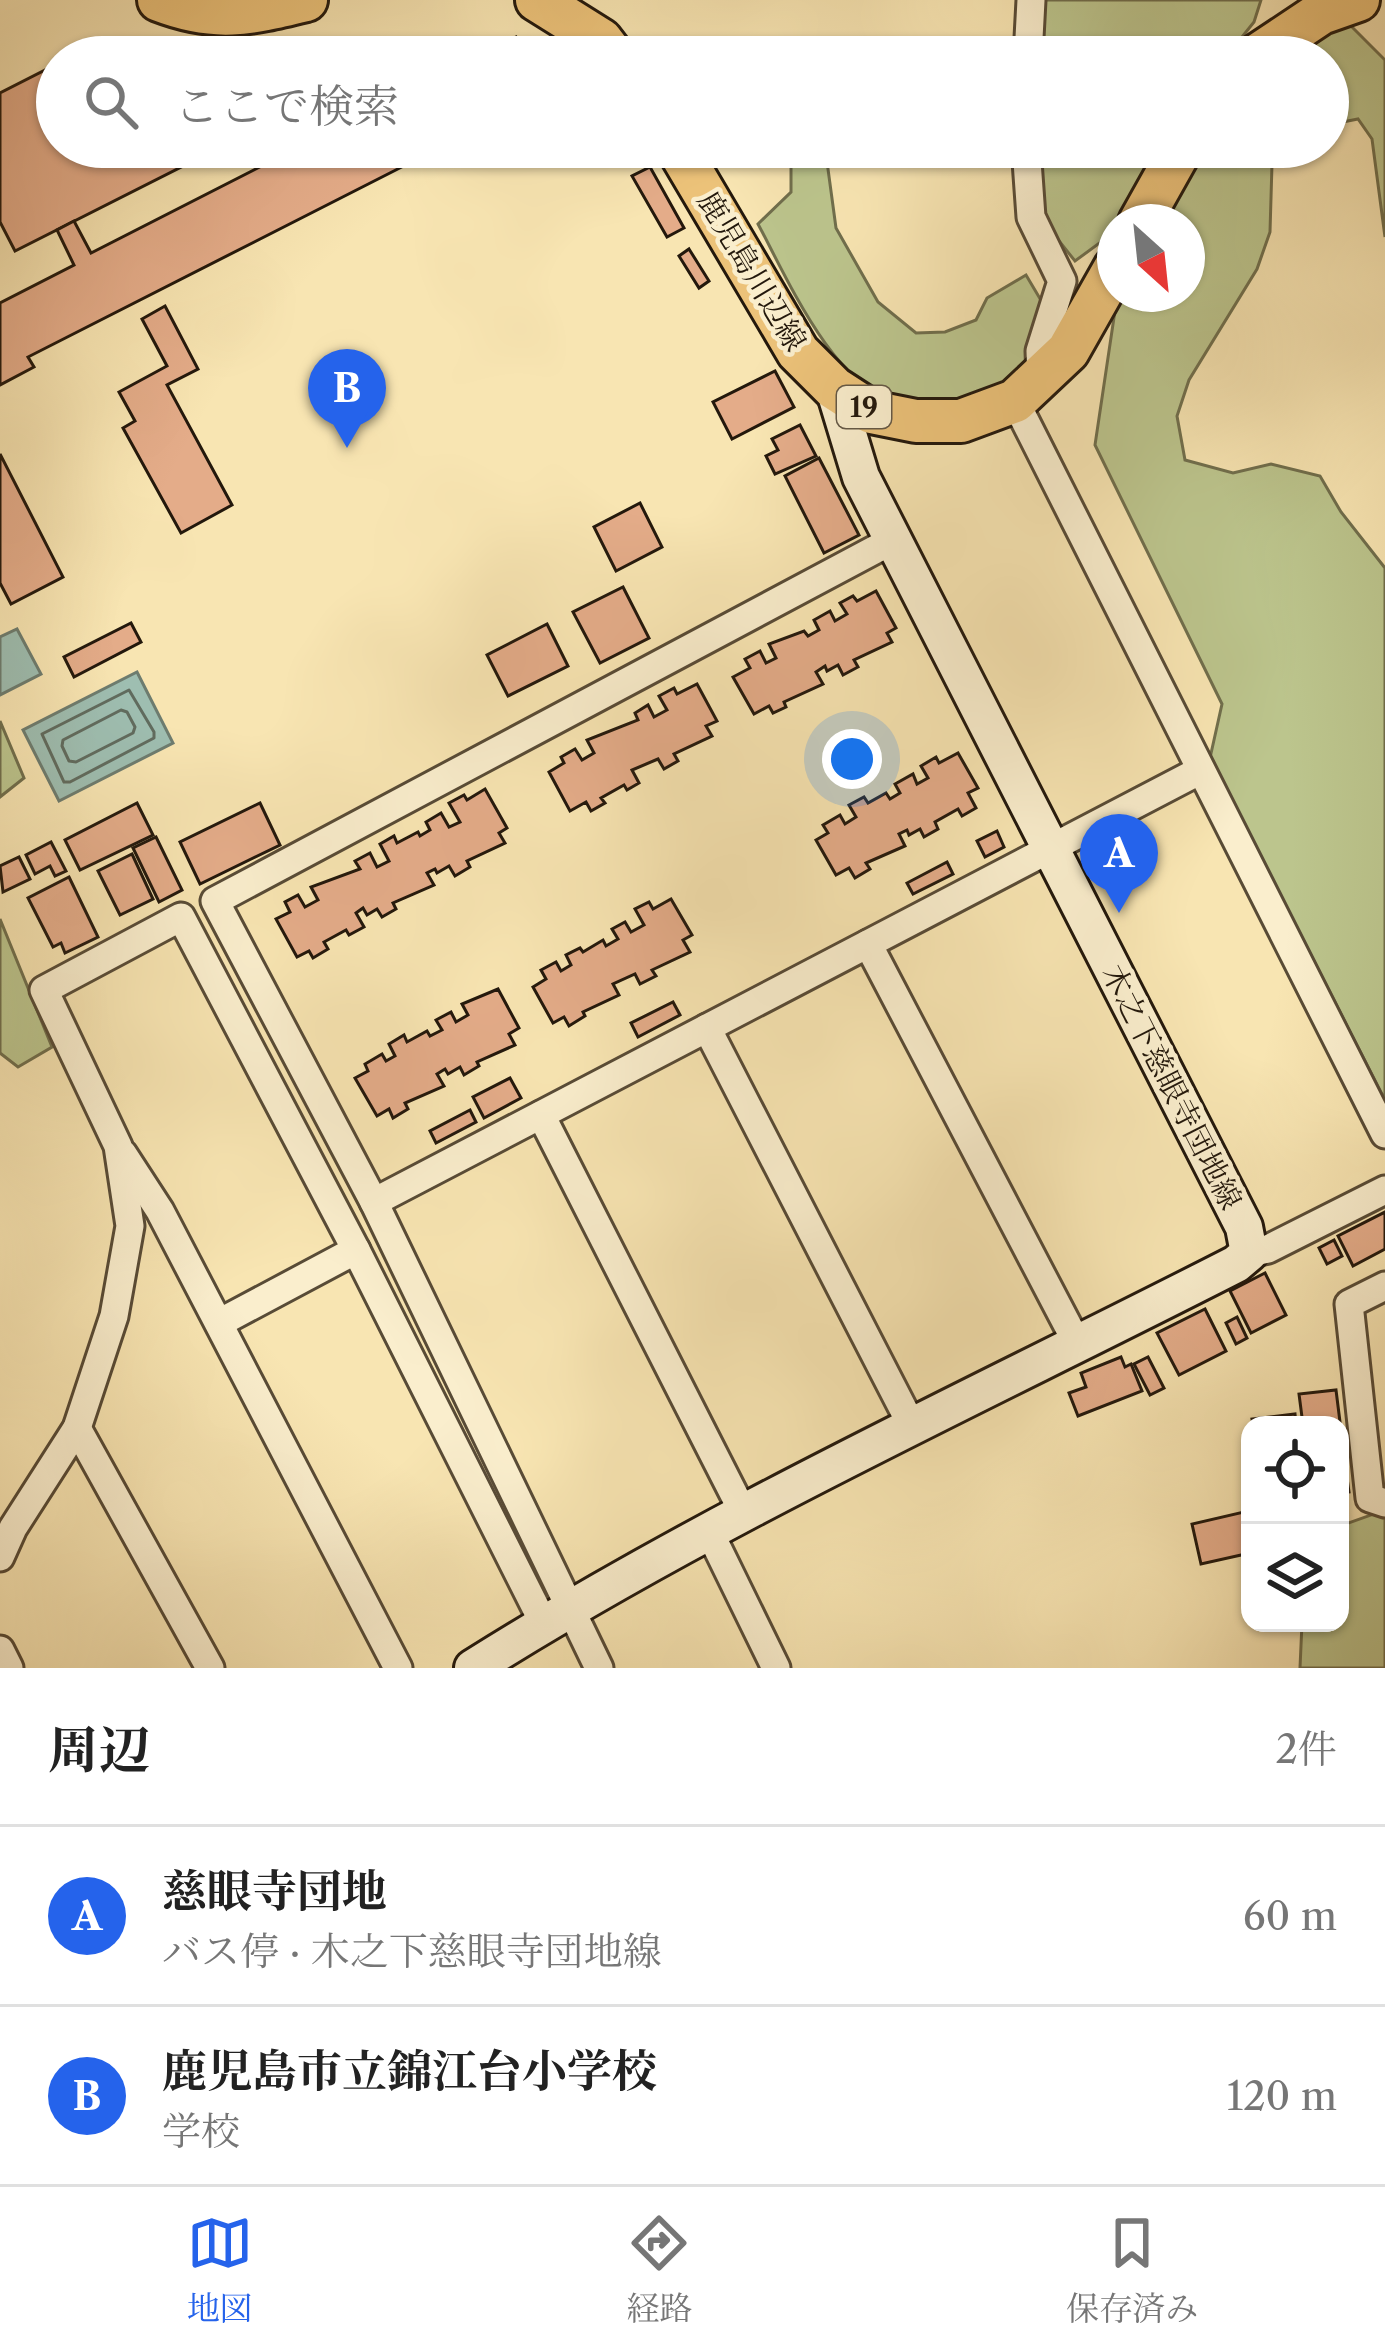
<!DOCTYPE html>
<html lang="ja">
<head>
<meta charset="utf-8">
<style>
  body { margin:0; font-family:"Libre Caslon Text","Noto Serif JP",serif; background:#f2f2f2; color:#222 }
  .controls { position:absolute; right:36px; bottom:36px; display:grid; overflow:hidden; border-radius:24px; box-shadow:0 3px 9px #0004 }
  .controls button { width:108px; height:108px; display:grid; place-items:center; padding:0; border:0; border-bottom:3px solid #e0e0e0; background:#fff; color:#222; font:60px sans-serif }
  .compass { position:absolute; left:1097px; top:204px; width:108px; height:108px; border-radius:50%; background:#fff; box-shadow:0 3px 9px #0004; rotate:153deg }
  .you { position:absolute; left:852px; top:759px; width:42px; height:42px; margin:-30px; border:9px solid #fff; border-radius:50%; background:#1a73e8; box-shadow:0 0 0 18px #1a73e833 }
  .badge { display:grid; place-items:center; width:78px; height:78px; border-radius:50%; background:#2563eb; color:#fff; font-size:39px; font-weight:700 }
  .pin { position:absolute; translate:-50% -99px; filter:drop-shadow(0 3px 6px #0008) }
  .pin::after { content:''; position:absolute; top:63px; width:42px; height:36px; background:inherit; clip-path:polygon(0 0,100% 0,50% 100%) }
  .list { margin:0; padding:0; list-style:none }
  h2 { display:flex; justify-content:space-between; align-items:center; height:156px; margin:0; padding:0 48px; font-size:51px }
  h2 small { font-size:39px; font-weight:400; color:#767676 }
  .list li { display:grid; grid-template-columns:78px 1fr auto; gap:36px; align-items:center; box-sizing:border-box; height:180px; padding:0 48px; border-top:3px solid #e0e0e0 }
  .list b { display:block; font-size:45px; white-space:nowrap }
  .list p { margin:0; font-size:39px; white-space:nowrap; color:#767676 }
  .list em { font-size:39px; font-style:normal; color:#767676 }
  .icon { flex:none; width:66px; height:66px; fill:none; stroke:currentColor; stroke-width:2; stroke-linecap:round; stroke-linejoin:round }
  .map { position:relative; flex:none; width:1385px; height:1668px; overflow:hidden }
  .search { position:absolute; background:#fff; box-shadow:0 3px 9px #0004; left:36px; right:36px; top:36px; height:132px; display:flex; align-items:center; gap:30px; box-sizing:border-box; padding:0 42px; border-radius:66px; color:#767676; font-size:45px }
  .sheet { height:516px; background:#fff }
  nav { display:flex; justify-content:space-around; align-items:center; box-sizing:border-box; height:168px; border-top:3px solid #e0e0e0; background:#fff; font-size:33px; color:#767676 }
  nav a { display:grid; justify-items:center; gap:6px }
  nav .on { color:#2563eb }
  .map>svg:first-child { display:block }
  .green { fill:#bcc58d; stroke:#706e4c; stroke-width:3 }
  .water { fill:#9ebeb1; stroke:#6d7c6f; stroke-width:3 }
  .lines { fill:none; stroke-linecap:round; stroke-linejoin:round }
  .shore { stroke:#606b5e; stroke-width:3 }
  .building { fill:#e4ac89; stroke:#23180c; stroke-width:3 }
  .street-casing { stroke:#584b36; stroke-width:33 }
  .secondary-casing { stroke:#23180c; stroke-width:42 }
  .primary-casing { stroke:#23180c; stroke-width:48 }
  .street { stroke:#faeecd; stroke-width:27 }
  .secondary { stroke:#faeecd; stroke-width:36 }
  .primary { stroke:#ecc279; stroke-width:42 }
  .labels { text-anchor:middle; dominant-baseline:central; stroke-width:9; stroke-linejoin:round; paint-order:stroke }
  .shield { fill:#faeecd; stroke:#645846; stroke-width:3 }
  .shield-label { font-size:27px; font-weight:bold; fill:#23180c }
  .street-label { font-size:30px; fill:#23180c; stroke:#faeecd }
</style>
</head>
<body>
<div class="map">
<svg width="1385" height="1668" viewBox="0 0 1385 1668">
  <rect width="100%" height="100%" fill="#f8e5b2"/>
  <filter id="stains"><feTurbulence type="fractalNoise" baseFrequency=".00167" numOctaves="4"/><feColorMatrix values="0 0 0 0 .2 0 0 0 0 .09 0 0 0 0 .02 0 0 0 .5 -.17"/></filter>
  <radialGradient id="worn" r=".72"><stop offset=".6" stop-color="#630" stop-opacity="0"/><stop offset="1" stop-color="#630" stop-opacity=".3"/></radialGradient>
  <g class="green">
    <polygon points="1037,0 1261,0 1254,22 1226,57 1035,57"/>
    <polygon points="1346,21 1385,60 1385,237 1372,139 1358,119 1328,125 1328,57 1278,57"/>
    <path d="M791,147h34l11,81 42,74 38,31 29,-1 31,-12 11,-22 39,-23 16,27 -18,79c-40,15 -82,30 -126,21 -63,-12 -112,-126 -140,-178l33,-32z"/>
    <polygon points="1033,147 1166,147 1105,239 1075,261 1040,217"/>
    <polygon points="1202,147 1292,147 1272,164 1270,232 1257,269 1189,380 1177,416 1185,460 1233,473 1271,464 1320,476 1341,512 1385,568 1385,1100 1210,758 1222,704 1095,445 1116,304 1121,294 1187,294 1187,222 1160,222"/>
    <polygon points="0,721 24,778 0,797"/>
    <polygon points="0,919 52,1047 18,1067 0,1053"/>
    <polygon points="1385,1510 1385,1668 1300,1668 1302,1623 1340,1623 1340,1526"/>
  </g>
  <g class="water">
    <polygon points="17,629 41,674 0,695 0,637"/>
    <polygon points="137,672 173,743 59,801 23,730"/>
  </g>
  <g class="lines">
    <g class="shore">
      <polygon points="129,690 154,732 154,738 70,782 64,782 42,734"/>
      <polygon points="121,710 127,712 135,727 133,733 76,762 69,761 62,746 63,740"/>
    </g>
  </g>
  <g class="building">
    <polygon points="516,37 526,57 476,57"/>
    <polygon points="57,64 57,147 186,147 193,161 15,251 0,222 0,93"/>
    <polygon points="299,147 441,147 28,357 34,367 0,385 0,303 74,265 57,230 74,221 91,253"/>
    <polygon points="650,167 684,228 667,237 632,176"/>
    <polygon points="689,249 709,281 699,288 679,256"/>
    <polygon points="165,306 198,369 167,385 232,505 181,533 123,428 135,421 119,392 167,366 142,319"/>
    <polygon points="775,371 794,407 732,439 713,402"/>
    <polygon points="800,425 816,456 775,474 766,456 778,450 772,439"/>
    <polygon points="0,454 63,577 11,604 0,583"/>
    <polygon points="819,458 859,535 824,553 785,476"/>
    <polygon points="640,503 662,547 616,571 594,527"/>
    <polygon points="623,587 649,638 600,663 573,612"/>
    <polygon points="876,591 896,628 887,633 892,642 854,660 858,667 843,675 838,665 827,671 825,666 816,672 823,684 784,702 786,707 773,713 769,706 754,714 733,677 750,668 745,659 760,651 766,663 776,658 769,644 804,631 808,636 819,630 814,620 830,611 835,621 847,614 840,603 853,596 857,601"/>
    <polygon points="131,623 141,642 74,677 64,657"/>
    <polygon points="547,624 568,666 508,696 487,655"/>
    <polygon points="697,684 717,721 706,726 712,736 674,754 678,761 664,769 658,759 632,770 639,783 627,790 624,785 601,798 605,803 591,811 586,802 570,811 549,772 564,763 561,757 575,749 582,760 594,753 587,740 638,720 635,713 648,705 654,717 667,710 659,696 674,688 677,694"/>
    <polygon points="958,753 978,788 968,793 976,808 962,816 958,809 935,822 938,829 924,837 920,829 909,835 907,830 899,834 905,846 866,863 870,869 855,878 849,868 836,875 816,840 828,833 823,825 840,815 845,824 856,817 849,805 864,797 868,803 886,793 890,799 900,793 895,784 913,774 917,784 928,778 921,766 936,757 939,763"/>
    <polygon points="485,789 507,828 499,833 505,843 467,861 470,867 455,876 449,866 437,873 435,869 427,873 434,885 393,903 396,909 382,917 377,909 367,915 363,908 356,913 364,927 349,935 346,930 324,942 328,949 313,958 309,951 297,957 276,919 290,912 285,902 298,895 305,907 318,900 311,887 360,869 355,861 370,853 377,867 389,861 380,844 394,836 397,843 418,832 420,836 430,830 426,822 441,813 449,827 460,822 449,803 464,795 467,800"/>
    <polygon points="137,803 153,835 80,870 65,840"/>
    <polygon points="260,803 280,845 200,884 180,842"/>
    <polygon points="997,831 1004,847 985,857 977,841"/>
    <polygon points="156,837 182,890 159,902 133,848"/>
    <polygon points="51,842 66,871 55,876 50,866 35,874 26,855"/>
    <polygon points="132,854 153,899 120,915 98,871"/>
    <polygon points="19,857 30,879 3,892 0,866"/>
    <polygon points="947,862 953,874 913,894 907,883"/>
    <polygon points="69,877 98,937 65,953 61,943 53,947 28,898"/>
    <polygon points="671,899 692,935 683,940 690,952 652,970 656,976 640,984 635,974 613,984 619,995 583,1012 585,1016 569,1026 564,1017 553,1023 533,987 546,979 541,970 556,962 561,971 571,965 566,955 580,948 583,952 603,940 606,946 618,939 612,929 625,922 631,932 644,925 635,909 649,902 653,909"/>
    <polygon points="498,989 519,1028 509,1034 515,1045 477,1062 479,1066 464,1075 460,1067 448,1074 445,1069 437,1074 444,1086 405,1103 408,1109 393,1118 389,1109 377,1116 355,1078 368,1071 365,1064 382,1054 386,1061 395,1056 389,1044 404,1035 407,1042 427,1031 430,1036 442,1030 436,1020 451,1012 456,1022 468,1015 462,1004"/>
    <polygon points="673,1002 680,1015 638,1037 631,1023"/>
    <polygon points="510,1078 521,1098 484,1118 473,1097"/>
    <polygon points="470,1110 476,1122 436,1143 430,1131"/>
    <polygon points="1385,1212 1385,1249 1353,1266 1338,1236"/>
    <polygon points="1334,1240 1342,1256 1327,1264 1319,1248"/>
    <polygon points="1265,1273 1286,1315 1251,1333 1230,1291"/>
    <polygon points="1205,1309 1226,1351 1179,1375 1157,1333"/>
    <polygon points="1237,1317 1247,1338 1236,1344 1226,1323"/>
    <polygon points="1121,1357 1125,1367 1131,1364 1142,1391 1078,1416 1069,1393 1086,1387 1081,1373"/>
    <polygon points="1148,1357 1164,1388 1150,1395 1134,1364"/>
    <polygon points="1336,1390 1340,1422 1303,1425 1299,1394"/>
    <polygon points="1295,1414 1296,1425 1253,1425 1252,1419"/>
    <polygon points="1340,1428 1349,1492 1340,1493"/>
    <polygon points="1248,1511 1250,1553 1201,1564 1192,1524"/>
  </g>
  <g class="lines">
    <defs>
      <g id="street">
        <polyline points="1028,57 1031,0"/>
        <polyline points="1026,147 1031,217 1062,281 1040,351 1041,378"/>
        <polyline points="1015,401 1385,1134"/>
        <polyline points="868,944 1078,1345"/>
        <polyline points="707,1028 913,1428"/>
        <polyline points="541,1115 744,1514"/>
        <polyline points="123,1154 160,1211 398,1668"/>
        <polyline points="374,1202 1199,771"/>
        <polyline points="1249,1253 1268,1249 1385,1190"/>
        <polyline points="1385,1286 1349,1304 1370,1498 1385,1503"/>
        <polyline points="219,1323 356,1250"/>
        <polyline points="77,1428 210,1668"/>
        <polyline points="709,1531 776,1668"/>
        <polyline points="0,1557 13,1528 77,1428 114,1316 130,1226 118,1146 44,990 181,917 356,1250 544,1624"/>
        <polyline points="0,1650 9,1668"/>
        <polyline points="599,1668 374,1202 215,901 893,540"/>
      </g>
      <path id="secondary" d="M473,1668c243,-153 507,-273 763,-404l13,-11 -5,-26 -383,-750 -27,-89"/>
      <g id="primary">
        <path d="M159,0c57,22 89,14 147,0"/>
        <polyline points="537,0 601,40 614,57"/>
        <polyline points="1255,57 1321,13 1358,0"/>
        <polyline points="677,147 798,352 834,388 871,412 916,421 961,421 1015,401 1068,351 1115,268"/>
        <polyline points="1140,222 1182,147"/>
      </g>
    </defs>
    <use href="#street" class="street-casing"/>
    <use href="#secondary" class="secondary-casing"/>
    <use href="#primary" class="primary-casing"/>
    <use href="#street" class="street"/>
    <use href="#secondary" class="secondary"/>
    <use href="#primary" class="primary"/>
  </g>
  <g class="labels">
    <rect class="shield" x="837" y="386" width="54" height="42" rx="9"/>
    <g class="shield-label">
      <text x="864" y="407">19</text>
    </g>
    <g class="street-label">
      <text transform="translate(752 271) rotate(59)">鹿児島川辺線</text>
      <text transform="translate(1172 1087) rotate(63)">木之下慈眼寺団地線</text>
    </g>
  </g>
  <rect width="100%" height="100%" filter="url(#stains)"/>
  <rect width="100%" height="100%" fill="url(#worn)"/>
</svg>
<div class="controls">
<button><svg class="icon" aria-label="locate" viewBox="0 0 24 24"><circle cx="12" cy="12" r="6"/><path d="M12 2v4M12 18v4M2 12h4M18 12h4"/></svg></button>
<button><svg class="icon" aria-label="layers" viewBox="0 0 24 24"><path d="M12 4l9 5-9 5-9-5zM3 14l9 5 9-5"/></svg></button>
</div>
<svg class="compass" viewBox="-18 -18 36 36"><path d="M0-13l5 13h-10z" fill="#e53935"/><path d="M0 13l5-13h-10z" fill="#767676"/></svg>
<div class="you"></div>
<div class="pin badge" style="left:1119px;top:913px">A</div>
<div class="pin badge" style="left:347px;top:448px">B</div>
<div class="search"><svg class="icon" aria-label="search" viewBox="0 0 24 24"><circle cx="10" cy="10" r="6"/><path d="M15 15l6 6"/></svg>ここで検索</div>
</div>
<section class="sheet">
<h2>周辺<small>2件</small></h2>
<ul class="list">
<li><span class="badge">A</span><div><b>慈眼寺団地</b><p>バス停 · 木之下慈眼寺団地線</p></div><em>60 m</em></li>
<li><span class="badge">B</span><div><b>鹿児島市立錦江台小学校</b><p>学校</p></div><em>120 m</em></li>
</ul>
</section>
<nav>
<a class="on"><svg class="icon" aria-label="map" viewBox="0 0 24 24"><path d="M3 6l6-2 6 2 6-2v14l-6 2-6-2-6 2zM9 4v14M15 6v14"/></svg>地図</a>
<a><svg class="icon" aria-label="directions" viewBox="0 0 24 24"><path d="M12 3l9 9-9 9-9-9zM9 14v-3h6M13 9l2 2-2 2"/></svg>経路</a>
<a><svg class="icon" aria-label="saved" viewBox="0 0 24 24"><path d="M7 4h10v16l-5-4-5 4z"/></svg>保存済み</a>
</nav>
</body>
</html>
